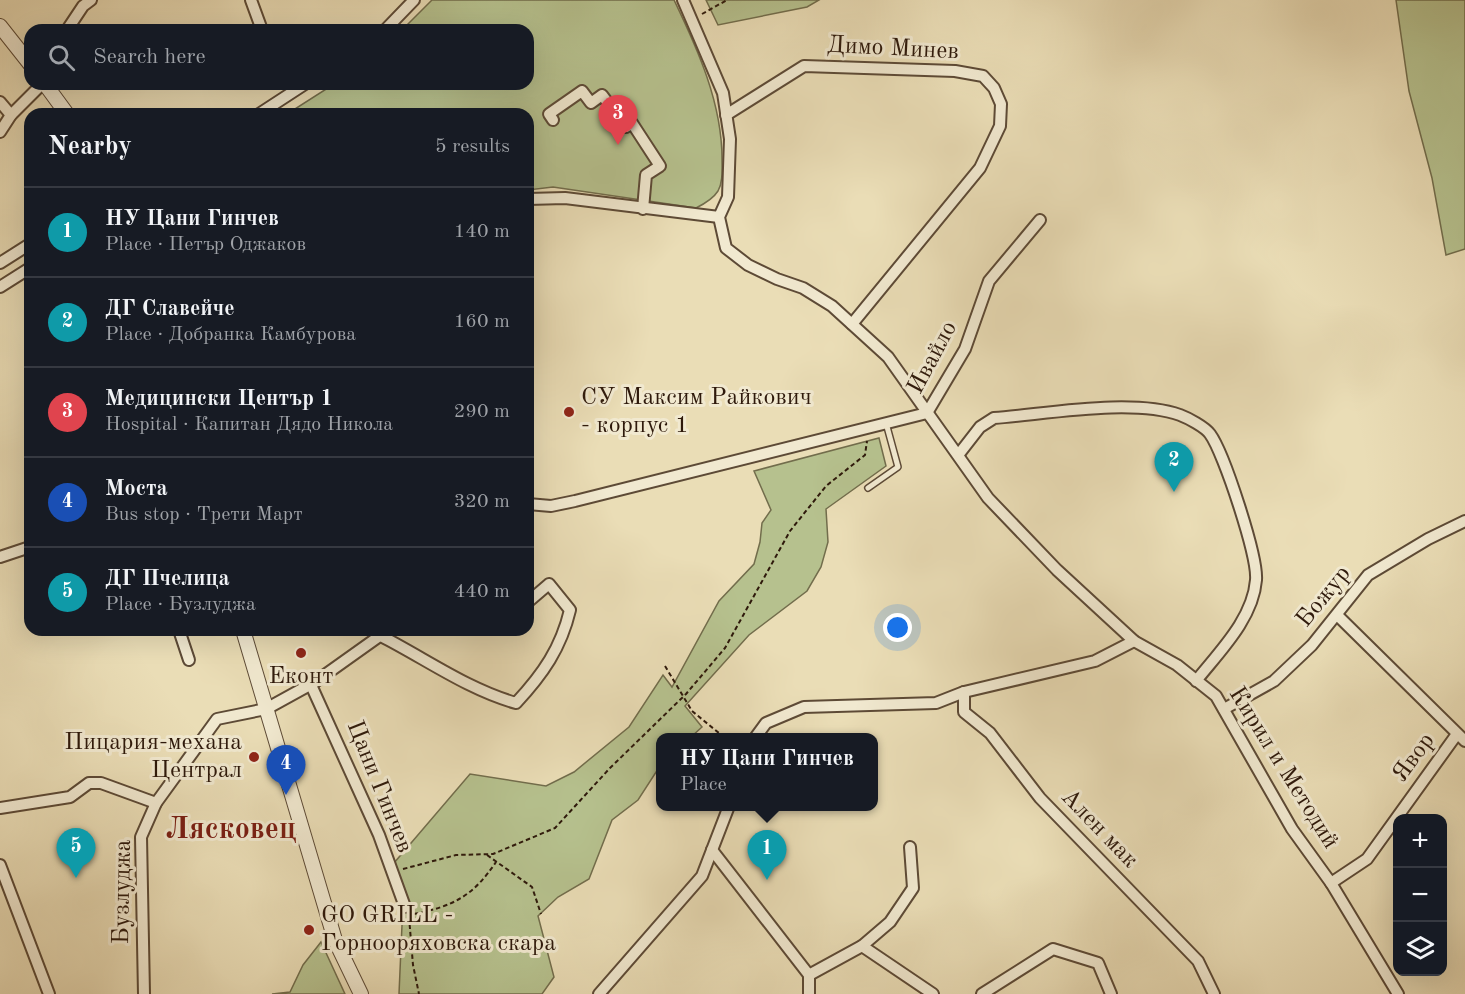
<!DOCTYPE html>
<html lang="en">
<head>
<meta charset="utf-8">
<style>
  body { margin:0; font-family:"Old Standard TT",serif; background:#20242c; color:#f1f3f6 }
  .controls { position:absolute; right:18px; bottom:18px; display:grid; overflow:hidden; border-radius:12px; box-shadow:0 6px 24px #0002 }
  .controls button { width:54px; height:54px; display:grid; place-items:center; padding:0; border:0; border-bottom:2px solid #363941; background:#171b24; color:#f1f3f6; font:30px sans-serif }
  .you { position:absolute; left:898px; top:628px; width:21px; height:21px; margin:-15px; border:4px solid #fff; border-radius:50%; background:#1a73e8; box-shadow:0 0 0 9px #1a73e833 }
  .badge { display:grid; place-items:center; width:39px; height:39px; border-radius:50%; background:#db2777; color:#fff; font-size:20px; font-weight:700 }
  .pin { position:absolute; translate:-50% -50px; filter:drop-shadow(0 2px 3px #0008) }
  .pin::after { content:''; position:absolute; top:32px; width:21px; height:18px; background:inherit; clip-path:polygon(0 0,100% 0,50% 100%) }
  .popup { position:absolute; left:656px; top:733px; width:222px; height:78px; box-sizing:border-box; display:grid; place-content:center; border-radius:12px; background:#171b24; filter:drop-shadow(0 2px 4px #0005); font-size:20px; white-space:nowrap; color:#9ea1a6 }
  .popup b { font-size:22px; color:#f1f3f6 }
  .popup::after { content:''; position:absolute; left:50%; top:100%; margin-left:-12px; border:12px solid transparent; border-top-color:#171b24 }
  .list { margin:0; padding:0; list-style:none }
  h2 { display:flex; justify-content:space-between; align-items:center; height:78px; margin:0; padding:0 24px; font-size:26px }
  h2 small { font-size:20px; font-weight:400; color:#9ea1a6 }
  .list li { display:grid; grid-template-columns:39px 1fr auto; gap:18px; align-items:center; box-sizing:border-box; height:90px; padding:0 24px; border-top:2px solid #363941 }
  .list b { display:block; font-size:22px; white-space:nowrap }
  .list p { margin:0; font-size:20px; white-space:nowrap; color:#9ea1a6 }
  .list em { font-size:20px; font-style:normal; color:#9ea1a6 }
  .icon { flex:none; width:33px; height:33px; fill:none; stroke:currentColor; stroke-width:2; stroke-linecap:round; stroke-linejoin:round }
  .map { position:relative; flex:none; width:1465px; height:994px; overflow:hidden }
  .search { position:absolute; background:#171b24; box-shadow:0 6px 24px #0002; left:24px; top:24px; width:510px; height:66px; display:flex; align-items:center; gap:15px; box-sizing:border-box; padding:0 21px; border-radius:18px; color:#9ea1a6; font-size:22px }
  .panel { position:absolute; background:#171b24; box-shadow:0 6px 24px #0002; left:24px; top:108px; width:510px; height:528px; border-radius:18px }
  .map>svg:first-child { display:block }
  .green { fill:#b6c18e; stroke:#726d4c; stroke-width:1.5 }
  .lines { fill:none; stroke-linecap:round; stroke-linejoin:round }
  .service-casing { stroke:#5d4a36; stroke-width:8 }
  .minor-casing { stroke:#5d4a36; stroke-width:14 }
  .tertiary-casing { stroke:#5d4a36; stroke-width:16 }
  .path { stroke:#2e190b; stroke-width:2; stroke-dasharray:4.5 3; stroke-linecap:butt }
  .service { stroke:#f1e9d0; stroke-width:5 }
  .minor { stroke:#f1e9d0; stroke-width:10 }
  .tertiary { stroke:#f1e9d0; stroke-width:14 }
  .poi-dot { fill:#8f2418; stroke:#f1e9d0; stroke-width:2 }
  .labels { text-anchor:middle; dominant-baseline:central; stroke-width:6; stroke-linejoin:round; paint-order:stroke }
  .street-label { font-size:24px; fill:#2e190b; stroke:#f1e9d0 }
  .poi-label { font-size:24px; fill:#2e190b; stroke:#f1e9d0; text-anchor:start }
  .district-label { font-size:30px; font-weight:bold; fill:#7a1f14; stroke:#f1e9d0 }
</style>
</head>
<body>
<div class="map">
<svg width="1465" height="994" viewBox="0 0 1465 994">
  <rect width="100%" height="100%" fill="#eaddb6"/>
  <filter id="stains"><feTurbulence type="fractalNoise" baseFrequency=".00333" numOctaves="4"/><feColorMatrix values="0 0 0 0 .2 0 0 0 0 .09 0 0 0 0 .02 0 0 0 .5 -.17"/></filter>
  <radialGradient id="worn" r=".72"><stop offset=".6" stop-color="#630" stop-opacity="0"/><stop offset="1" stop-color="#630" stop-opacity=".3"/></radialGradient>
  <g class="green">
    <path d="M432,0h242c24,50 48,103 48,159 0,11 1,23 -4,32 -5,8 -14,13 -22,17l-143,-21 -25,3v-76h-241l47,-30h194v-54h-126z"/>
    <polygon points="706,0 819,0 807,7 718,25"/>
    <polygon points="1396,0 1465,0 1465,249 1446,255 1432,178 1409,91"/>
    <polygon points="879,438 886,466 826,509 828,542 821,567 807,591 749,635 685,706 702,727 691,737 660,738 660,766 638,800 612,820 589,879 558,897 538,916 554,977 542,994 399,994 402,925 406,904 394,863 470,774 546,786 574,772 629,727 663,675 672,687 719,601 754,564 760,542 762,523 771,510 754,471"/>
    <polygon points="321,942 345,994 272,994 290,992 303,965"/>
  </g>
  <g class="lines">
    <defs>
      <polyline id="service" points="868,488 898,467 886,423"/>
      <g id="minor">
        <polyline points="251,0 262,30"/>
        <polyline points="683,0 723,93 730,139 728,197 719,217 726,248 748,265 777,279 803,288 832,306 888,357 988,498 1057,570 1134,641 1177,665 1216,696 1292,829 1331,883 1398,994"/>
        <polyline points="67,30 83,6 91,0"/>
        <polyline points="385,30 414,0"/>
        <polyline points="0,102 11,115"/>
        <polyline points="259,114 305,84"/>
        <polyline points="726,115 804,66 955,71 983,76 994,88 1001,104 1000,126 980,168 852,324"/>
        <polyline points="553,120 549,114 582,91 591,103 602,95 626,127 632,123 660,166 646,175 643,209"/>
        <polyline points="0,132 11,115 42,84"/>
        <polyline points="528,199 565,198 719,217"/>
        <polyline points="0,263 30,244"/>
        <polyline points="0,287 30,268"/>
        <path d="M959,454l21,-27 14,-9c53,-4 137,-20 186,-3 8,3 25,12 30,19 14,19 48,123 46,146 -3,39 -37,72 -60,101"/>
        <polyline points="528,504 551,506 575,501 927,413 965,349 989,281 1040,220"/>
        <polyline points="0,557 30,547"/>
        <polyline points="1337,615 1465,741"/>
        <polyline points="179,630 189,660"/>
        <path d="M381,636c45,23 86,53 135,67 27,-29 45,-55 54,-93l-21,-26 -21,18"/>
        <polyline points="311,685 379,835 405,907"/>
        <polyline points="964,692 964,712 990,733 1040,798 1198,961 1214,994"/>
        <polyline points="1224,709 1274,681 1312,645 1368,575 1428,539 1465,521"/>
        <polyline points="755,738 766,723 804,707 936,703 964,692 1095,661 1134,641"/>
        <polyline points="0,808 70,797 89,783 101,783 156,803"/>
        <polyline points="712,850 809,975 862,946 933,994"/>
        <polyline points="0,865 49,994"/>
        <polyline points="1331,883 1367,859 1457,734"/>
        <polyline points="862,946 890,922 913,888 910,847"/>
        <polyline points="144,994 141,837 156,803 217,719 266,709 315,682 388,630"/>
        <polyline points="599,994 702,876 729,806"/>
        <polyline points="809,994 809,975"/>
        <polyline points="982,994 1053,949 1098,963 1111,994"/>
      </g>
      <g id="tertiary">
        <polyline points="0,26 30,64"/>
        <polyline points="45,84 67,114"/>
        <polyline points="243,630 335,940 361,994"/>
      </g>
    </defs>
    <use href="#service" class="service-casing"/>
    <use href="#minor" class="minor-casing"/>
    <use href="#tertiary" class="tertiary-casing"/>
    <g class="path">
      <polyline points="702,14 727,0"/>
      <polyline points="665,666 692,711 725,738"/>
      <polyline points="487,855 532,887 541,914"/>
      <polyline points="403,869 456,855 493,854 555,828 610,768 686,694 725,648 790,531 826,486 865,455 867,441"/>
      <path d="M414,914c40,-8 59,-18 82,-52"/>
      <polyline points="409,917 413,965 419,994"/>
    </g>
    <use href="#service" class="service"/>
    <use href="#minor" class="minor"/>
    <use href="#tertiary" class="tertiary"/>
  </g>
  <g class="poi-dot">
    <circle cx="569" cy="412" r="6"/>
    <circle cx="301" cy="653" r="6"/>
    <circle cx="254" cy="757" r="6"/>
    <circle cx="309" cy="930" r="6"/>
  </g>
  <g class="labels">
    <g class="street-label">
      <text transform="translate(893 49) rotate(3)">Димо Минев</text>
      <text transform="translate(933 358) rotate(-62)">Ивайло</text>
      <text transform="translate(1324 597) rotate(-51)">Божур</text>
      <text transform="translate(1414 758) rotate(-54)">Явор</text>
      <text transform="translate(1283 768) rotate(58)">Кирил и Методий</text>
      <text transform="translate(379 787) rotate(68)">Цани Гинчев</text>
      <text transform="translate(1099 829) rotate(46)">Ален мак</text>
      <text transform="translate(123 892) rotate(-89)">Бузлуджа</text>
    </g>
    <g class="poi-label">
      <text x="581" y="398">СУ Максим Райкович<tspan x="581" dy="28">- корпус 1</tspan></text>
      <text x="301" y="677" text-anchor="middle">Еконт</text>
      <text x="242" y="743" text-anchor="end">Пицария-механа<tspan x="242" dy="28">Централ</tspan></text>
      <text x="321" y="916">GO GRILL -<tspan x="321" dy="28">Горнооряховска скара</tspan></text>
    </g>
    <g class="district-label">
      <text x="231" y="830">Лясковец</text>
    </g>
  </g>
  <rect width="100%" height="100%" filter="url(#stains)"/>
  <rect width="100%" height="100%" fill="url(#worn)"/>
</svg>
<div class="controls">
<button>+</button>
<button>−</button>
<button><svg class="icon" aria-label="layers" viewBox="0 0 24 24"><path d="M12 4l9 5-9 5-9-5zM3 14l9 5 9-5"/></svg></button>
</div>
<div class="you"></div>
<div class="pin badge" style="left:767px;top:880px;background:#0f9aa8">1</div>
<div class="popup"><b>НУ Цани Гинчев</b>Place</div>
<div class="pin badge" style="left:1174px;top:492px;background:#0f9aa8">2</div>
<div class="pin badge" style="left:618px;top:145px;background:#e0444e">3</div>
<div class="pin badge" style="left:286px;top:795px;background:#1a4fb4">4</div>
<div class="pin badge" style="left:76px;top:878px;background:#0f9aa8">5</div>
<div class="search"><svg class="icon" aria-label="search" viewBox="0 0 24 24"><circle cx="10" cy="10" r="6"/><path d="M15 15l6 6"/></svg>Search here</div>
<section class="panel">
<h2>Nearby<small>5 results</small></h2>
<ul class="list">
<li><span class="badge" style="background:#0f9aa8">1</span><div><b>НУ Цани Гинчев</b><p>Place · Петър Оджаков</p></div><em>140 m</em></li>
<li><span class="badge" style="background:#0f9aa8">2</span><div><b>ДГ Славейче</b><p>Place · Добранка Камбурова</p></div><em>160 m</em></li>
<li><span class="badge" style="background:#e0444e">3</span><div><b>Медицински Център 1</b><p>Hospital · Капитан Дядо Никола</p></div><em>290 m</em></li>
<li><span class="badge" style="background:#1a4fb4">4</span><div><b>Моста</b><p>Bus stop · Трети Март</p></div><em>320 m</em></li>
<li><span class="badge" style="background:#0f9aa8">5</span><div><b>ДГ Пчелица</b><p>Place · Бузлуджа</p></div><em>440 m</em></li>
</ul>
</section>
</div>
</body>
</html>
